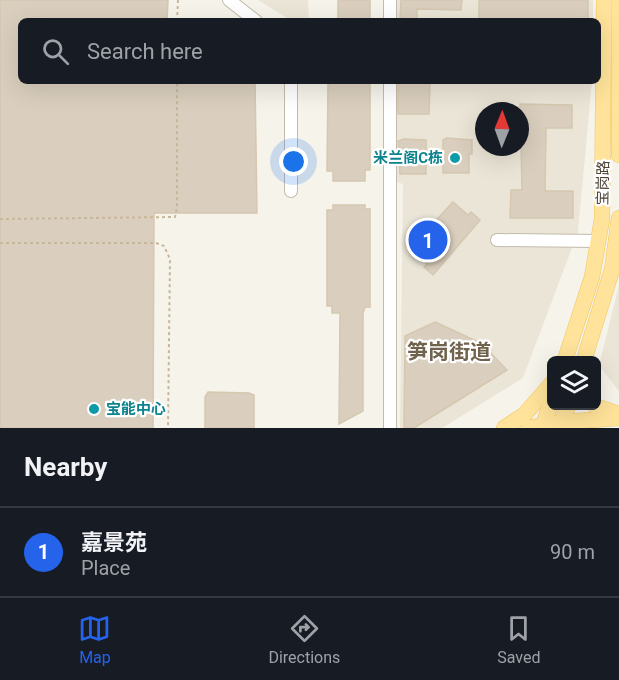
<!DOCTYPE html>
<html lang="en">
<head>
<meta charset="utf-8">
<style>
  body { margin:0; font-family:Roboto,"Noto Sans SC",sans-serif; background:#242831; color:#f1f3f6 }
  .controls { position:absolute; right:18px; bottom:18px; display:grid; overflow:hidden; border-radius:9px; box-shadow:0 6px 24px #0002 }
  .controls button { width:54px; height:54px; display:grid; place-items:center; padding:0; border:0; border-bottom:2px solid #363941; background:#171b24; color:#f1f3f6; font:30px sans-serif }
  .compass { position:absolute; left:475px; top:102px; width:54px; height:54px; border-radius:50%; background:#171b24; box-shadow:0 6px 24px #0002; rotate:1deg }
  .you { position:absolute; left:294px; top:162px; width:21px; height:21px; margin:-15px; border:4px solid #fff; border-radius:50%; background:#1a73e8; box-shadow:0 0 0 9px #1a73e833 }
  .badge { display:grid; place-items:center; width:39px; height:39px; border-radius:50%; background:#2563eb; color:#fff; font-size:20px; font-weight:700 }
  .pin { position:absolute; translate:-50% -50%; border:3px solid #fff; box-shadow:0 2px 6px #0006 }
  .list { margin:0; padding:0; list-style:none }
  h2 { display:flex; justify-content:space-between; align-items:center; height:78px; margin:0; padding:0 24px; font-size:26px }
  h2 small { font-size:20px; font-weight:400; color:#9ea1a6 }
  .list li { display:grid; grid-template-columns:39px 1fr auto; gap:18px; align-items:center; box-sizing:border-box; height:90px; padding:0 24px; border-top:2px solid #363941 }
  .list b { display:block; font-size:22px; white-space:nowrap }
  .list p { margin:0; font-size:20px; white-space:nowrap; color:#9ea1a6 }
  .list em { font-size:20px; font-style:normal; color:#9ea1a6 }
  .icon { flex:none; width:33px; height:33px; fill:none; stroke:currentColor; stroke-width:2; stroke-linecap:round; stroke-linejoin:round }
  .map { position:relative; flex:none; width:619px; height:428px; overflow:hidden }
  .search { position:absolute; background:#171b24; box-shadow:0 6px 24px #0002; left:18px; right:18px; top:18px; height:66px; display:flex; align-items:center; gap:15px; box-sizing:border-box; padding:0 21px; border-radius:9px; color:#9ea1a6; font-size:22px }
  .sheet { height:168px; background:#171b24 }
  nav { display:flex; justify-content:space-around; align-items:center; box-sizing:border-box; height:84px; border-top:2px solid #363941; background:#171b24; font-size:16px; color:#9ea1a6 }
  nav a { display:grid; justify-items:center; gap:3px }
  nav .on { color:#2563eb }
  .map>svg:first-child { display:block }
  .residential { fill:#ebe5d7; fill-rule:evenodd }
  .building { fill:#dacfbe; stroke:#d5c7b0; stroke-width:1.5 }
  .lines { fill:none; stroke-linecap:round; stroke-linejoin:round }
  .minor-casing { stroke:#c3bbab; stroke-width:14 }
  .major-casing { stroke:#f1c65d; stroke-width:16 }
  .path { stroke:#c7b79b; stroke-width:2; stroke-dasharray:3 3; stroke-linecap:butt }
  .minor { stroke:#fff; stroke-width:12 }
  .major { stroke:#ffe39a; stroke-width:15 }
  .culture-dot { fill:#0f9aa8; stroke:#fff; stroke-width:2 }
  .labels { text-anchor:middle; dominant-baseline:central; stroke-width:4.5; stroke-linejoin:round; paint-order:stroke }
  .culture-label { font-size:15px; font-weight:bold; fill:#0d838f; stroke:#fff; text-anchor:end }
  .street-label { font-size:15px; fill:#4c4437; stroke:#fff }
  .district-label { font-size:21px; font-weight:bold; fill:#70624d; stroke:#fff }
</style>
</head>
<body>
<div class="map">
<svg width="619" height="428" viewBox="0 0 619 428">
  <rect width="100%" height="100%" fill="#f6f3ea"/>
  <g class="residential">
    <polygon points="258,0 308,0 309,21 292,21"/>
    <polygon points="396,0 593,0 593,21 395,21"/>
    <path d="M392,81h200l-14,151 -55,146 -81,50h-42l3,-244 -10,-3zM484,111h36v36h-36z"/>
    <polygon points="619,285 619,391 599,366"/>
  </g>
  <g class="building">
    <polygon points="0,0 168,0 167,21 21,21 21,81 255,81 257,213 154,213 153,428 0,428"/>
    <rect x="338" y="0" width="32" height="21"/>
    <polygon points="401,0 462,0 461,10 417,9 417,21 400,21"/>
    <polygon points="479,0 588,0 588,21 479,20"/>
    <polygon points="328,81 370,81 370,170 365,170 365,181 333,181 333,171 327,171"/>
    <polygon points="398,81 430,81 429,114 398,114"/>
    <polygon points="520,104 572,105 572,128 546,128 545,191 573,191 573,218 510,218 511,190 522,190"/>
    <polygon points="447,138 472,140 472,154 469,154 469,173 443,173 443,140"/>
    <polygon points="404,139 426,140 426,174 400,174 398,141"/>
    <polygon points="453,202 468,215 471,212 480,220 433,275 424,267 427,264 411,247"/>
    <polygon points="333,205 365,205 365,209 370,209 370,307 365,307 363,313 363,411 339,424 340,313 332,313 332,306 327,306 327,210 333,210"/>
    <polygon points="435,322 481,343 507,370 414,428 404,428 405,336"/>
    <polygon points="208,392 249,393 254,395 254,428 205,428 205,397"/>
  </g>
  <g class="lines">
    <defs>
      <g id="minor">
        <polyline points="229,0 256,21"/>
        <polyline points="390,21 390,0"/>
        <polyline points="291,81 291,191"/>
        <polyline points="497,240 599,241"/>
        <polyline points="390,428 390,81"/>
      </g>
      <g id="major">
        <polyline points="619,0 619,155"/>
        <polyline points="565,360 592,277 602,219 604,0"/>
        <polyline points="584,360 612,270 619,218"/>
        <polyline points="595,406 619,414"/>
        <polyline points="504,428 524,415 552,383"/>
        <polyline points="529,428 563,422 619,418"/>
        <polyline points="542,428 552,400"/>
        <polyline points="560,428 568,406"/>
      </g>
    </defs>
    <use href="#minor" class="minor-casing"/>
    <use href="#major" class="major-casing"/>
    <g class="path">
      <polyline points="177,21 178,0"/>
      <polyline points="0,219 175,217 177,208 177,81"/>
      <polyline points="0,243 156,243 164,246 170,259 168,428"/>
    </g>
    <use href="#minor" class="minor"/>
    <use href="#major" class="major"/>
  </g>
  <g class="culture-dot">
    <circle cx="455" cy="158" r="6"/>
    <circle cx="94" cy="409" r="6"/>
  </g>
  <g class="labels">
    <g class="culture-label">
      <text x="443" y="158">米兰阁C栋</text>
      <text x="106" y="409" text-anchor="start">宝能中心</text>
    </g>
    <g class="street-label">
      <text transform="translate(603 183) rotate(-89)">宝岗路</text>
    </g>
    <g class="district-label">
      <text x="449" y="352">笋岗街道</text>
    </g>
  </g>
</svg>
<div class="controls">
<button><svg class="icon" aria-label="layers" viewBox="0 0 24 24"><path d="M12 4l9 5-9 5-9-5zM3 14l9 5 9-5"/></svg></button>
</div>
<svg class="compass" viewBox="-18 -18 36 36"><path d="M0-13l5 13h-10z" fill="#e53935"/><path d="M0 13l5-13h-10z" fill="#9ea1a6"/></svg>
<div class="you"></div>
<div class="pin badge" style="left:428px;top:240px">1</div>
<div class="search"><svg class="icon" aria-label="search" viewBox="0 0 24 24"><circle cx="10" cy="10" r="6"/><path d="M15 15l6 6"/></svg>Search here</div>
</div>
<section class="sheet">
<h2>Nearby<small></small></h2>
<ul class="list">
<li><span class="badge">1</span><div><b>嘉景苑</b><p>Place</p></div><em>90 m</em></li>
</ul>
</section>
<nav>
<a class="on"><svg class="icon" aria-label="map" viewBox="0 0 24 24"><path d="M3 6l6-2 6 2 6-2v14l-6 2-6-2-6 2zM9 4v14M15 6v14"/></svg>Map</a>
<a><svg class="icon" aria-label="directions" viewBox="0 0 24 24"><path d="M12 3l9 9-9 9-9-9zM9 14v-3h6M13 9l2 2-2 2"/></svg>Directions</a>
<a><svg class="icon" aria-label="saved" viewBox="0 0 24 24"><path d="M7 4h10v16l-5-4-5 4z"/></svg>Saved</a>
</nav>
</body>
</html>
